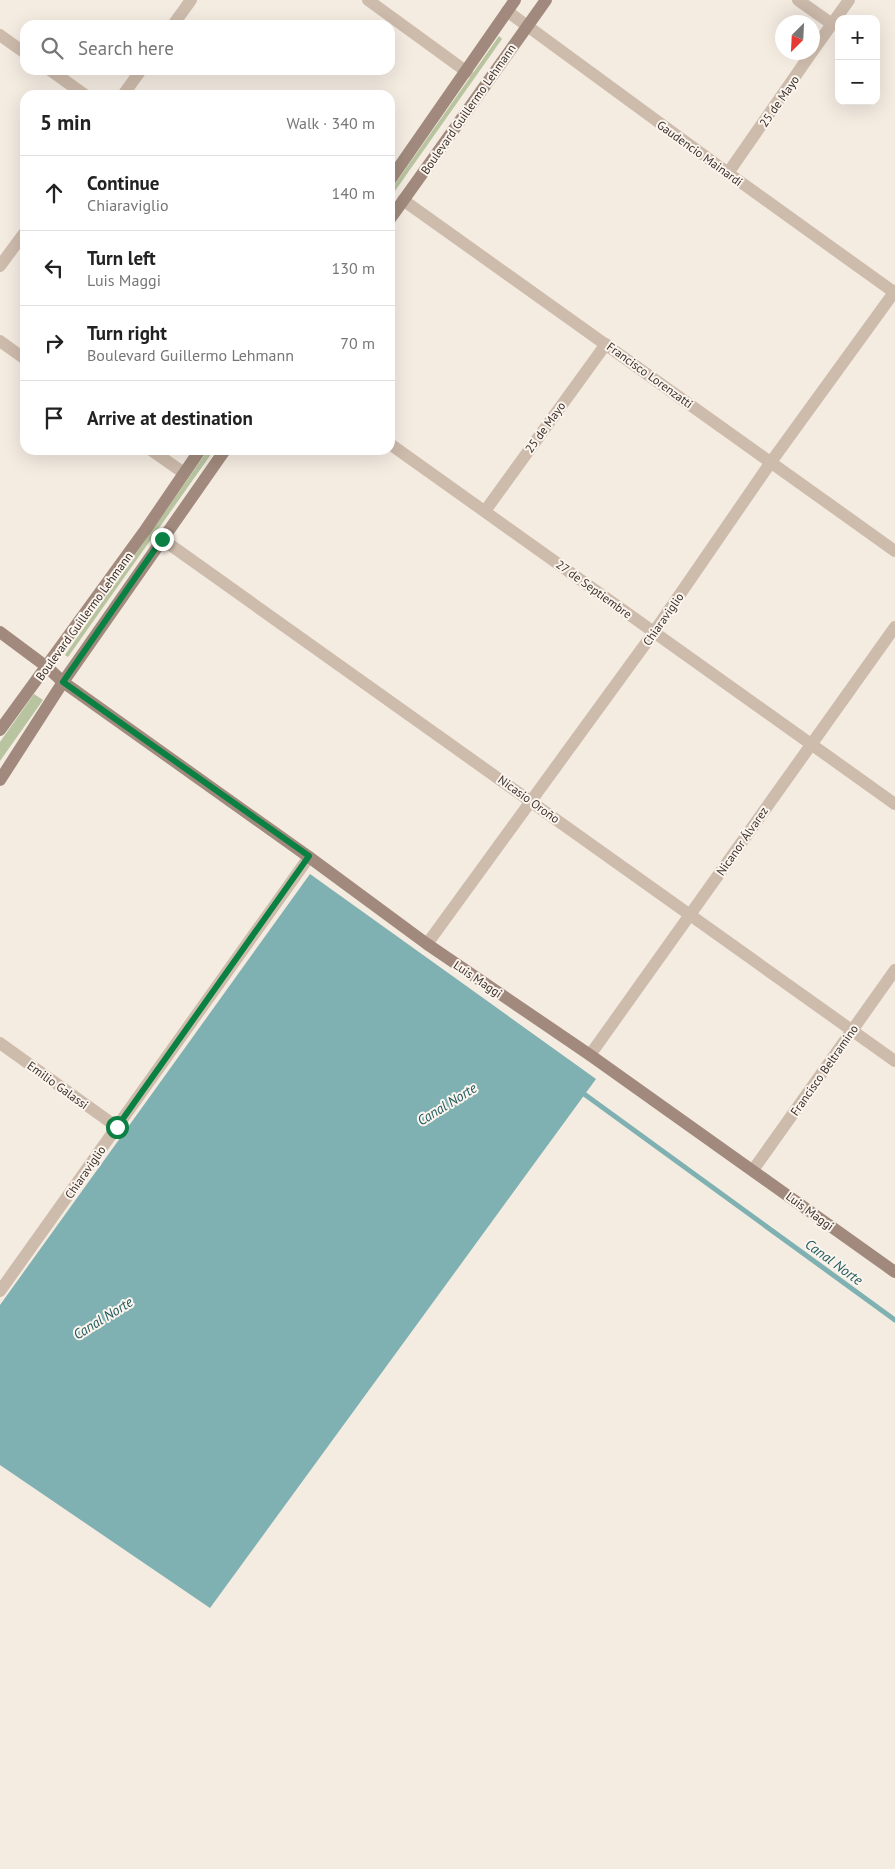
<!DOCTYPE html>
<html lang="en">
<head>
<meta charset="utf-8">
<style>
  body { margin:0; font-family:"PT Sans",sans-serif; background:#f6f6f6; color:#222 }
  .controls { position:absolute; right:15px; top:15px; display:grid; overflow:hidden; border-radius:10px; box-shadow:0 5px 20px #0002 }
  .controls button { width:45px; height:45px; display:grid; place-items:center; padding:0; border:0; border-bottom:1px solid #e0e0e0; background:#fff; color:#222; font:25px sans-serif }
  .compass { position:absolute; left:775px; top:15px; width:45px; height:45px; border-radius:50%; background:#fff; box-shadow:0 5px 20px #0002; rotate:204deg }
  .stop { position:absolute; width:15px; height:15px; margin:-11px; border:4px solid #0b8043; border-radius:50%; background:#fff }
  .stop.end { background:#0b8043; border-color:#fff; box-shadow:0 1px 5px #0008 }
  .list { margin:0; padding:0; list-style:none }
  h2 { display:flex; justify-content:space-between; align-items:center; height:65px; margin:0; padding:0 20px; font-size:21px }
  h2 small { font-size:16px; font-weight:400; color:#767676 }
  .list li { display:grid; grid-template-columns:32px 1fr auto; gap:15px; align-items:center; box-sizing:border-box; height:75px; padding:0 20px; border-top:1px solid #e0e0e0 }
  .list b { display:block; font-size:19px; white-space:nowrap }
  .list p { margin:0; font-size:16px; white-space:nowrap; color:#767676 }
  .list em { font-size:16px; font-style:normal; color:#767676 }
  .icon { flex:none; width:28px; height:28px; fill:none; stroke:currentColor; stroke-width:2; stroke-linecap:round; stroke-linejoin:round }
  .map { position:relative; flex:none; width:895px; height:1869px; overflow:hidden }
  .search { position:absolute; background:#fff; box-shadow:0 5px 20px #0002; left:20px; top:20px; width:375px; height:55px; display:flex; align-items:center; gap:12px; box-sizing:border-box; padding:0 18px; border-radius:15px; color:#767676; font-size:19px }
  .panel { position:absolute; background:#fff; box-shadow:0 5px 20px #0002; left:20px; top:90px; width:375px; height:365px; border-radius:15px }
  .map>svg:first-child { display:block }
  .green { fill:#b8c4a0 }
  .water { fill:#7fb0b2 }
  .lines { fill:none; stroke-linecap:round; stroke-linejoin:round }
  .stream { stroke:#7fb0b2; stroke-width:5 }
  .street { stroke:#cdbbac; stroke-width:12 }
  .secondary { stroke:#a18a7d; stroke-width:12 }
  .route { stroke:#0b8043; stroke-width:6 }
  .labels { text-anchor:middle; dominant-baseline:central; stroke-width:4; stroke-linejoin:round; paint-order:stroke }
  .street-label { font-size:12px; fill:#3b302b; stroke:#fbf5ee }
  .water-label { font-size:14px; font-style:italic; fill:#1f5a5e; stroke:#fbf5ee }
</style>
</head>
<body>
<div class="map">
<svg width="895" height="1869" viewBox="0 0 895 1869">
  <rect width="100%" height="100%" fill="#f4ebe1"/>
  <g class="green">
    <polygon points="499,36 502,39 390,198 390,191"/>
    <polygon points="208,450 214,450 68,657 65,655"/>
    <polygon points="34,694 43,700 0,761 0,742"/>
  </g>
  <polygon class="water" points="310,874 596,1079 210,1608 0,1465 0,1305"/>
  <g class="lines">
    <polyline class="stream" points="580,1091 895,1320"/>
    <g class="street">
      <polyline points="368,0 467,72"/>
      <polyline points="798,0 832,24"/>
      <polyline points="507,11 728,173 895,293"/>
      <polyline points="173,25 191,0"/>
      <polyline points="0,35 25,53"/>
      <polyline points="812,52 849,0"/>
      <polyline points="50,70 85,95"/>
      <polyline points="123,95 141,70"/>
      <polyline points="728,173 812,52"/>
      <polyline points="403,200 895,551"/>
      <polyline points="0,266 25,232"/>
      <polyline points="0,341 25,359"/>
      <polyline points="390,444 895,804"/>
      <polyline points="151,450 184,473"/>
      <polyline points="485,511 606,344"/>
      <polyline points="162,539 895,1061"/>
      <polyline points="427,944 654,632 771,462 895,291"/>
      <polyline points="0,1043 117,1127"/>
      <polyline points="590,1055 895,627"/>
      <polyline points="753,1170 895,970"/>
      <polyline points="0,1291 309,857"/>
    </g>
    <g class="secondary">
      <polyline points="390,180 515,0"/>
      <polyline points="390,219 546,0"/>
      <polyline points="0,632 47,667 63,682 309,857 427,944 590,1055 895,1272"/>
      <polyline points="0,730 146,529 200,450"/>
      <polyline points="0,780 63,682 225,450"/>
    </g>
  </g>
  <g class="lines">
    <polyline class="route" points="117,1127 309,856 63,682 162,539"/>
  </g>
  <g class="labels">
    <g class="street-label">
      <text transform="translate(779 101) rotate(-55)">25 de Mayo</text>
      <text transform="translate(468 109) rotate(-55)">Boulevard Guillermo Lehmann</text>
      <text transform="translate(700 153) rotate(36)">Gaudencio Mainardi</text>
      <text transform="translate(650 375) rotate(36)">Francisco Lorenzatti</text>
      <text transform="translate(545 427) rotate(-54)">25 de Mayo</text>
      <text transform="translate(594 589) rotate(36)">27 de Septiembre</text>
      <text transform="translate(84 616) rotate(-54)">Boulevard Guillermo Lehmann</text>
      <text transform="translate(663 619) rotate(-55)">Chiaraviglio</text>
      <text transform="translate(529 799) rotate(36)">Nicasio Oroño</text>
      <text transform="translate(742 841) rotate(-55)">Nicanor Álvarez</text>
      <text transform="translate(478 979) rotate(34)">Luis Maggi</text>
      <text transform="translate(824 1070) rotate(-55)">Francisco Beltramino</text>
      <text transform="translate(58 1085) rotate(36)">Emilio Galassi</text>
      <text transform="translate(85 1172) rotate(-55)">Chiaraviglio</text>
      <text transform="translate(810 1211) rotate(36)">Luis Maggi</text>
    </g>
    <g class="water-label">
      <text transform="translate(447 1104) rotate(-32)">Canal Norte</text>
      <text transform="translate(834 1262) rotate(36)">Canal Norte</text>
      <text transform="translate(103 1318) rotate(-32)">Canal Norte</text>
    </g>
  </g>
</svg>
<div class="controls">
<button>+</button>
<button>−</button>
</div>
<svg class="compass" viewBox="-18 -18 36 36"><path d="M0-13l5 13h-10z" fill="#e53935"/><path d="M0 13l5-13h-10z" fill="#767676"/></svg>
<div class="stop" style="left:117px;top:1127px"></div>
<div class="stop end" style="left:162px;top:539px"></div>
<div class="search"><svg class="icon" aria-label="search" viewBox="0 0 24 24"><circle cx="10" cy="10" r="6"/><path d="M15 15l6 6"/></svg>Search here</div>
<section class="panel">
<h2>5 min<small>Walk · 340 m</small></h2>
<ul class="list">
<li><svg class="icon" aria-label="ahead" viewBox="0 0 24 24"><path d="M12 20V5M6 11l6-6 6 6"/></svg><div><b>Continue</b><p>Chiaraviglio</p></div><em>140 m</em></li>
<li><svg class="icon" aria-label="left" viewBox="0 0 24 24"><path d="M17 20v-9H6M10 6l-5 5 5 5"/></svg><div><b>Turn left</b><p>Luis Maggi</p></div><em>130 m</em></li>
<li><svg class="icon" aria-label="right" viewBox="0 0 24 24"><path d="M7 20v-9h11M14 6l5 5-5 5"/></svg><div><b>Turn right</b><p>Boulevard Guillermo Lehmann</p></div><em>70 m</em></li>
<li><svg class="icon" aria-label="arrive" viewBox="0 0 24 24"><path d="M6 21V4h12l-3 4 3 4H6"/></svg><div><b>Arrive at destination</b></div></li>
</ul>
</section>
</div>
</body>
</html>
